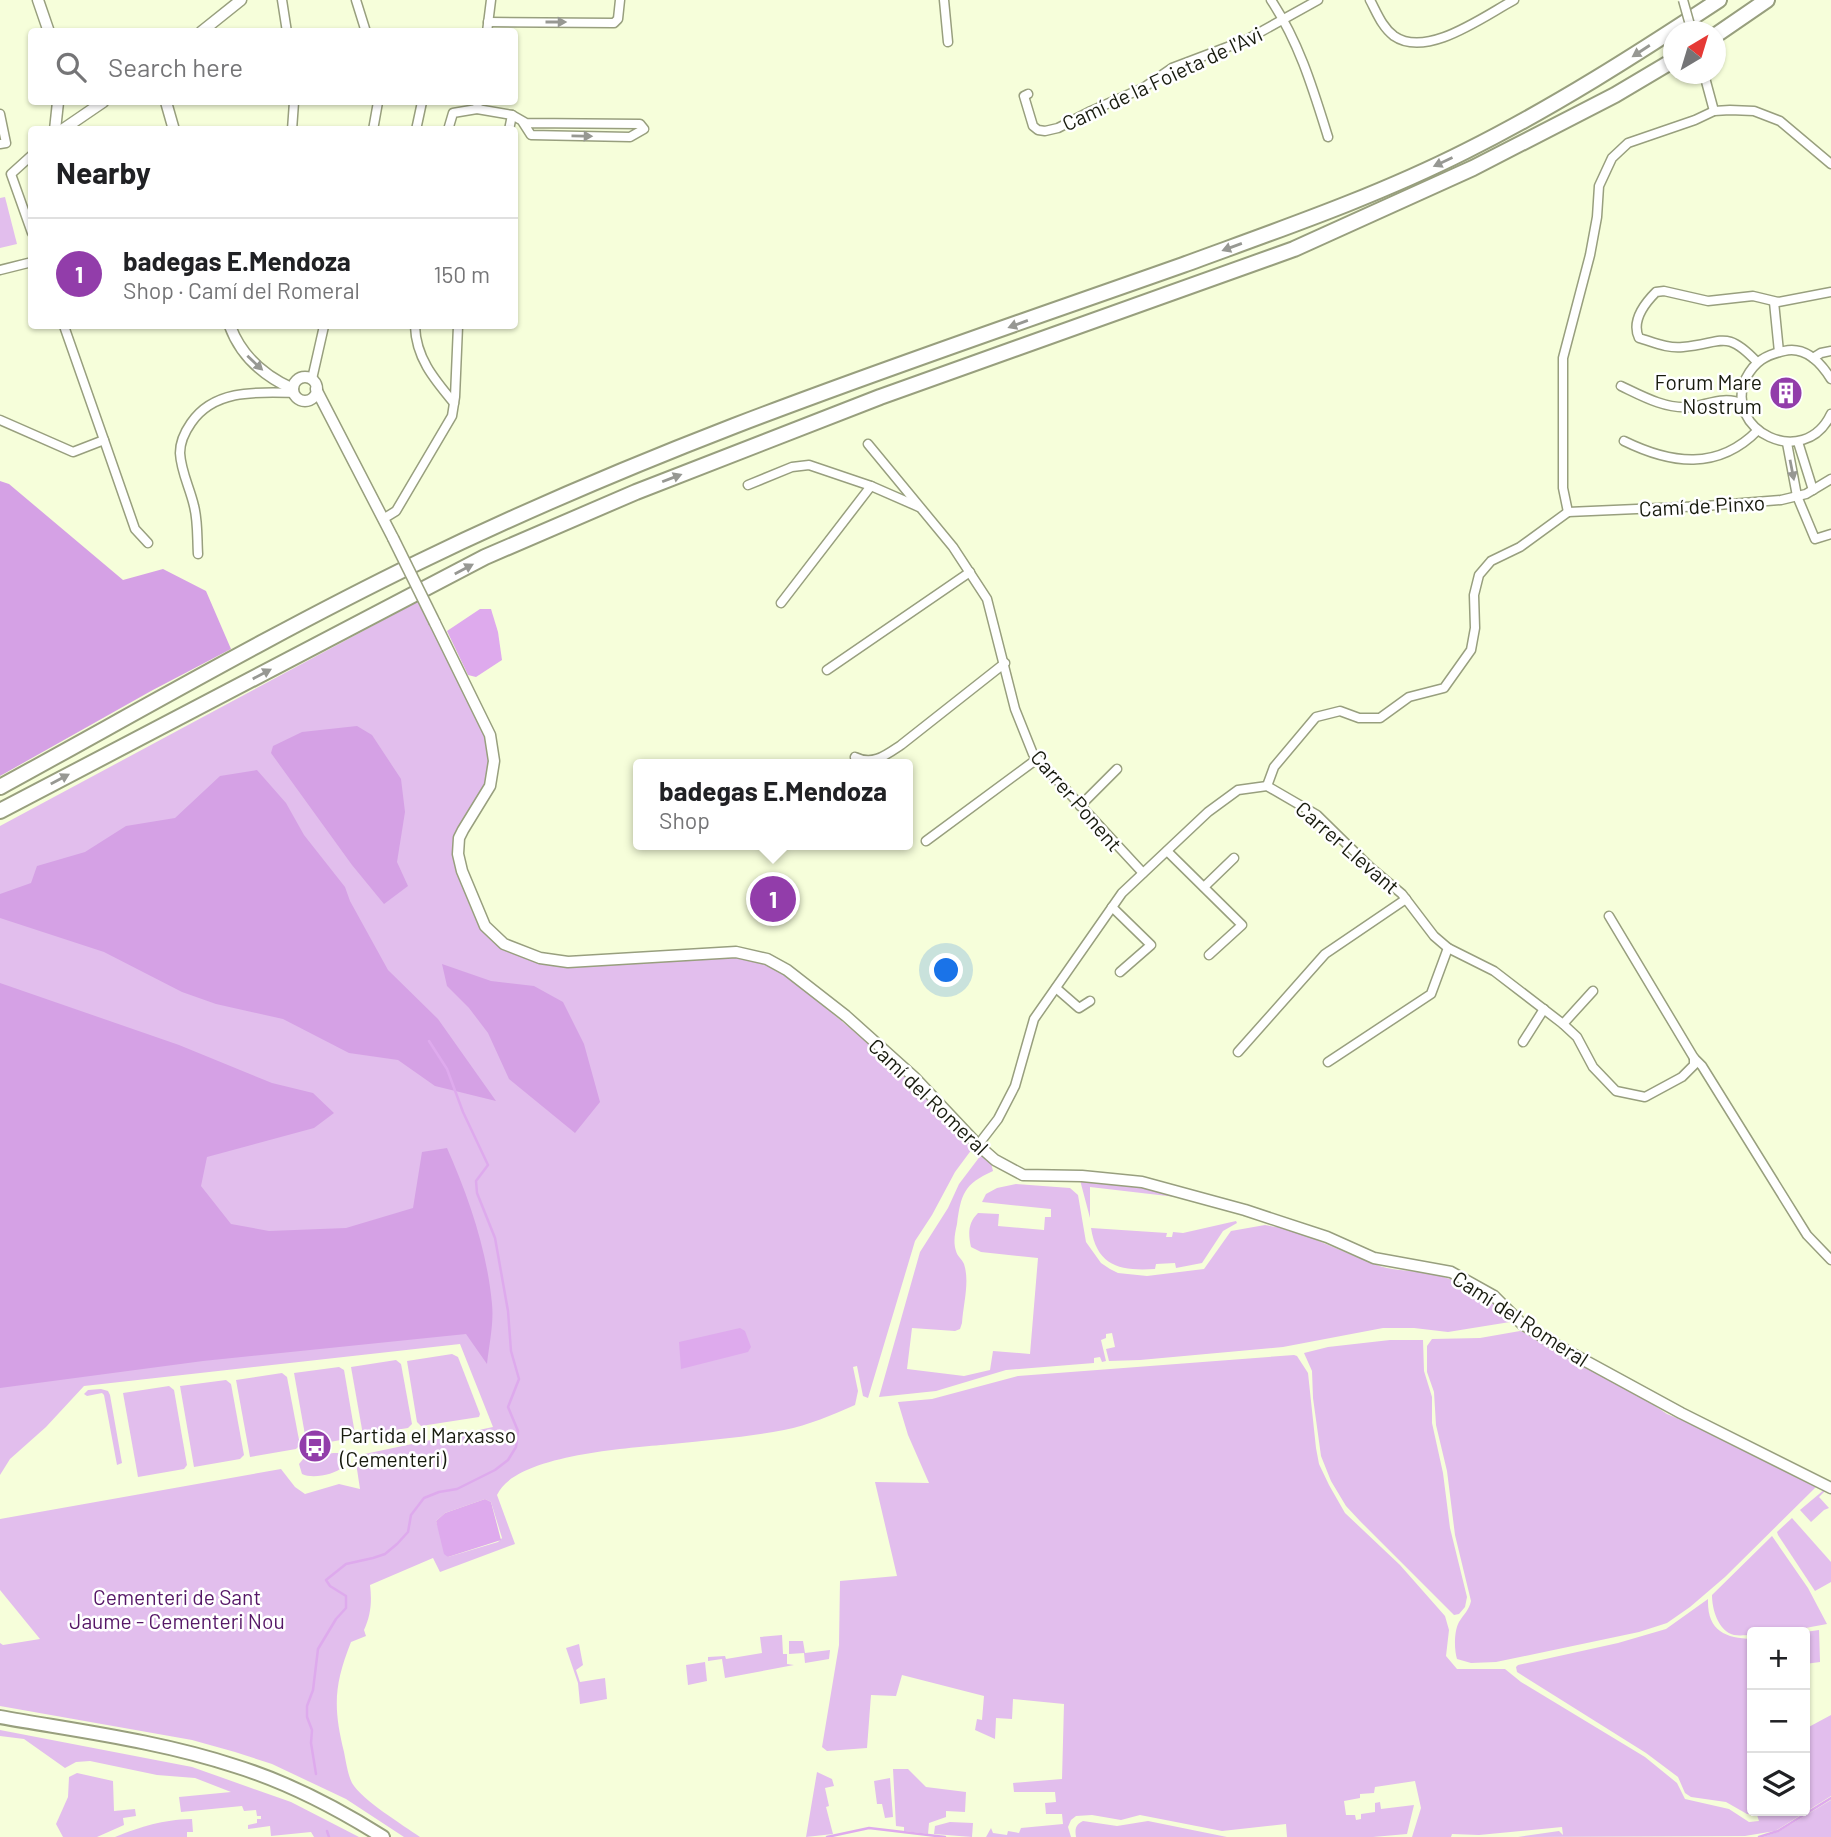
<!DOCTYPE html>
<html lang="en">
<head>
<meta charset="utf-8">
<style>
  body { margin:0; font-family:Barlow,sans-serif; background:#f2f2f2; color:#202124 }
  .controls { position:absolute; right:21px; bottom:21px; display:grid; overflow:hidden; border-radius:7px; box-shadow:0 2px 5px #0004 }
  .controls button { width:63px; height:63px; display:grid; place-items:center; padding:0; border:0; border-bottom:2px solid #e0e0e0; background:#fff; color:#202124; font:35px sans-serif }
  .compass { position:absolute; left:1663px; top:21px; width:63px; height:63px; border-radius:50%; background:#fff; box-shadow:0 2px 5px #0004; rotate:38deg }
  .you { position:absolute; left:947px; top:971px; width:24px; height:24px; margin:-18px; border:5px solid #fff; border-radius:50%; background:#1a73e8; box-shadow:0 0 0 10px #1a73e833 }
  .badge { display:grid; place-items:center; width:46px; height:46px; border-radius:50%; background:#923daa; color:#fff; font-size:23px; font-weight:700 }
  .pin { position:absolute; translate:-50% -50%; border:4px solid #fff; box-shadow:0 2px 7px #0006 }
  .popup { position:absolute; left:633px; top:759px; width:280px; height:91px; box-sizing:border-box; display:grid; place-content:center; border-radius:7px; background:#fff; filter:drop-shadow(0 2px 5px #0005); font-size:23px; white-space:nowrap; color:#757577 }
  .popup b { font-size:26px; color:#202124 }
  .popup::after { content:''; position:absolute; left:50%; top:100%; margin-left:-14px; border:14px solid transparent; border-top-color:#fff }
  .list { margin:0; padding:0; list-style:none }
  h2 { display:flex; justify-content:space-between; align-items:center; height:91px; margin:0; padding:0 28px; font-size:30px }
  h2 small { font-size:23px; font-weight:400; color:#757577 }
  .list li { display:grid; grid-template-columns:46px 1fr auto; gap:21px; align-items:center; box-sizing:border-box; height:112px; padding:0 28px; border-top:2px solid #e0e0e0 }
  .list b { display:block; font-size:26px; white-space:nowrap }
  .list p { margin:0; font-size:23px; white-space:nowrap; color:#757577 }
  .list em { font-size:23px; font-style:normal; color:#757577 }
  .icon { flex:none; width:38px; height:38px; fill:none; stroke:currentColor; stroke-width:2; stroke-linecap:round; stroke-linejoin:round }
  .map { position:relative; flex:none; width:1831px; height:1837px; overflow:hidden }
  .search { position:absolute; background:#fff; box-shadow:0 2px 5px #0004; left:28px; top:28px; width:490px; height:77px; display:flex; align-items:center; gap:18px; box-sizing:border-box; padding:0 24px; border-radius:7px; color:#757577; font-size:26px }
  .panel { position:absolute; background:#fff; box-shadow:0 2px 5px #0004; left:28px; top:126px; width:490px; height:203px; border-radius:7px }
  .map>svg:first-child { display:block }
  .green { fill:#e2beed; fill-rule:evenodd }
  .forest { fill:#d5a1e5 }
  .water { fill:#deaaed }
  .lines { fill:none; stroke-linecap:round; stroke-linejoin:round }
  .stream { stroke:#deaaed; stroke-width:2.5 }
  .minor-casing { stroke:#989f7e; stroke-width:11 }
  .tertiary-casing { stroke:#989f7e; stroke-width:13 }
  .trunk-casing { stroke:#989f7e; stroke-width:16 }
  .motorway-casing { stroke:#989f7e; stroke-width:18 }
  .minor { stroke:#fff; stroke-width:8 }
  .tertiary { stroke:#fff; stroke-width:10 }
  .trunk { stroke:#fff; stroke-width:12 }
  .motorway { stroke:#fff; stroke-width:14 }
  .minor-bridge-casing { stroke:#989f7e; stroke-width:11; stroke-linecap:butt }
  .tertiary-bridge-casing { stroke:#989f7e; stroke-width:13; stroke-linecap:butt }
  .minor-bridge { stroke:#fff; stroke-width:8 }
  .tertiary-bridge { stroke:#fff; stroke-width:10 }
  .oneway { fill:#979893 }
  .labels { text-anchor:middle; dominant-baseline:central; stroke-width:5; stroke-linejoin:round; paint-order:stroke }
  .street-label { font-size:21px; fill:#181b0e; stroke:#fff }
  .poi-label { font-size:21px; fill:#181b0e; stroke:#fff; text-anchor:end }
  .park-label { font-size:21px; fill:#561767; stroke:#fff }
</style>
</head>
<body>
<div class="map">
<svg width="1831" height="1837" viewBox="0 0 1831 1837">
  <rect width="100%" height="100%" fill="#f6feda"/>
  <g class="green">
    <polygon points="5,197 17,244 0,248 0,198"/>
    <path d="M419,601c14,29 28,58 42,86 11,21 28,45 29,69 0,42 -31,54 -36,87 -3,15 6,33 10,47 6,16 14,40 28,51 28,23 68,24 102,26v-3l144,-8 17,3 34,18 117,98 69,70 -20,27 -23,43 -17,26 -47,157 -5,-2 -6,-30 -4,1 5,24 -3,14c-23,10 -46,20 -71,25 -36,7 -75,10 -112,14 -40,4 -157,10 -175,51l18,49 -75,28 -7,-14 -63,27c2,16 1,30 -6,45l2,6 -15,6c-17,43 -18,65 -7,110 2,10 4,23 8,31 10,17 51,42 68,54h-16l-58,-38 -74,-35 -37,-12 -43,-12 -192,-34v-63l3,2 37,-6 -40,-49v-71l281,-50 14,18 10,7 34,-10 21,5 -5,-33 138,-29 -33,-83 -376,42 -38,41 -36,32 -10,16v-649zM485,1499l6,3 11,36 -4,4 -50,15 -12,-36 9,-8z"/>
    <path d="M981,1155l10,8 2,8c-29,13 -32,23 -36,53 -2,9 -4,18 -1,27 1,5 6,8 8,13 6,18 -1,41 -2,59l-2,6 -5,2 -43,-3 -5,41 57,7 26,-6 3,-19 37,3 8,-96 -57,-6 -10,-5c-3,-14 -3,-24 7,-34l21,1 -1,12 46,4 1,-13h6v-8l-69,-7 4,-8 11,-6 19,-4 54,4 8,7 8,47 15,21 9,6 8,4 29,3 57,-7 27,-38 34,-6 11,2v-2c34,11 67,27 101,40 15,6 32,5 48,8 31,5 64,19 85,43v6l-62,10 -34,-4h-31l-100,19 -143,13 -31,1 -3,-12 9,-2 -3,-14 -6,1v4l-5,2 5,21 -4,1 -2,-5 -6,1v5l-88,7 -70,21 -57,6 41,-145 28,-44 11,-24z"/>
    <polygon points="1080,1180 1139,1184 1238,1214 1176,1197 1090,1187 1090,1218"/>
    <path d="M1236,1221l1,2 -14,8 -21,32 -26,5 -1,-5 -19,1 -1,5c-34,2 -58,-2 -64,-41l76,5 -1,4h6l1,-5 10,1z"/>
    <path d="M1520,1331l9,3 46,28 46,21 46,31 46,19 103,54 -91,90 -35,30 -23,16 -28,9 -143,30 -25,1 -14,-4c-3,-10 -3,-28 2,-37 5,-8 10,-12 12,-21l-16,-66 -8,-64 -11,-46 -2,-33 -7,-20v-26l5,-7 48,-1z"/>
    <polygon points="1390,1340 1423,1340 1424,1371 1432,1397 1432,1423 1443,1473 1450,1528 1467,1597 1465,1607 1459,1614 1454,1615 1360,1521 1346,1506 1331,1481 1321,1456 1313,1398 1312,1371 1304,1353 1328,1347"/>
    <polygon points="452,1354 458,1357 480,1414 479,1417 421,1426 417,1422 407,1361"/>
    <path d="M1294,1355l3,1 11,17 8,75 3,16 10,21 16,28 55,52 45,51 4,14 -3,26 11,13h48l16,13 124,75 32,26 8,16 44,10 20,13 10,-1 -2,-6 -10,-1 -21,-12 -35,-5 -6,-4 -7,-16 -32,-24 -129,-81 -1,-5 2,-2 100,-22 48,-14 42,-30c-1,32 17,39 44,40v172h53v-82l26,-14v81l-56,35 -30,5 -227,1 41,-6 4,4 -1,-8 -83,8 -27,-1 -1,3h-39l9,-29 -6,-27 -40,6 -1,6 -14,1v4l-16,3 2,14h9l1,5 5,-1v-5l14,-2v-9l5,-1 1,7 33,-4 -7,29 -34,3h-86l-1,-13 -64,7 -82,-16 -19,5 -29,-5 -16,1 -5,4 -3,7 3,10h-85l5,-9 2,5 14,2 1,-4 11,2 2,-5 42,-4 -1,-10h-16l-1,-11 11,-1 -1,-10h-41l-1,-9 49,-4 2,-75 -51,-5 -1,20 -16,-1 -1,21 -20,-9 2,-11 5,1 2,-24 -82,-21 -6,21 -25,-1 -4,53 -40,3 -5,-4 17,-102 1,-64 57,-5 -22,-94 54,1 -21,-48 -10,-33 34,-3 86,-23z"/>
    <polygon points="396,1360 401,1364 412,1424 408,1428 363,1435 351,1367"/>
    <polygon points="339,1367 344,1370 355,1434 352,1438 307,1446 294,1373"/>
    <polygon points="282,1373 287,1377 300,1445 296,1449 250,1457 236,1380"/>
    <polygon points="226,1380 231,1384 244,1455 240,1459 194,1467 180,1386"/>
    <polygon points="169,1386 174,1390 187,1465 184,1469 138,1477 123,1393"/>
    <polygon points="101,1389 108,1391 110,1395 122,1463 117,1465 104,1395 102,1393 87,1396 84,1394 88,1390"/>
    <path d="M333,1453h6l4,5v9c-9,8 -31,12 -41,7l-3,-10 5,-6z"/>
    <polygon points="1825,1489 1831,1495 1825,1491 1819,1497 1829,1508 1824,1510 1811,1522 1800,1510"/>
    <polygon points="1792,1518 1831,1562 1831,1582 1815,1591 1778,1535 1777,1532"/>
    <path d="M1772,1536l36,52 19,36 -43,8h-32v3c-5,0 -12,1 -18,0 -16,-4 -22,-26 -22,-40z"/>
    <polygon points="1819,1630 1820,1662 1805,1664 1805,1632"/>
    <polygon points="782,1635 783,1654 787,1654 787,1664 794,1665 725,1678 722,1659 708,1661 708,1657 725,1656 726,1659 762,1653 760,1637"/>
    <polygon points="789,1641 803,1641 805,1653 830,1650 829,1659 805,1663 804,1653 789,1654"/>
    <polygon points="579,1644 583,1665 576,1670 580,1682 605,1678 607,1699 580,1704 578,1683 566,1648"/>
    <polygon points="705,1662 707,1681 688,1685 686,1665"/>
    <polygon points="0,1730 192,1767 291,1802 359,1837 314,1837 311,1832 271,1836 270,1826 248,1829 248,1825 257,1823 257,1819 261,1819 261,1816 257,1816 256,1810 244,1811 242,1806 181,1812 179,1797 231,1792 195,1778 157,1775 90,1761 76,1762 65,1768 24,1739 0,1736"/>
    <polygon points="893,1769 908,1769 926,1787 966,1792 965,1812 946,1811 946,1817 929,1823 928,1834 904,1831 904,1827 896,1826"/>
    <polygon points="817,1772 832,1779 834,1786 825,1788 829,1806 826,1807 833,1834 806,1837"/>
    <polygon points="77,1773 113,1781 114,1811 135,1809 136,1816 123,1818 124,1825 97,1837 63,1837 56,1824 68,1797 69,1777"/>
    <polygon points="890,1778 893,1817 885,1818 882,1804 877,1804 874,1781"/>
    <polygon points="1831,1800 1831,1837 1763,1837 1778,1832"/>
    <path d="M192,1819l1,13h-6v5h-72c28,-11 46,-17 77,-18z"/>
    <path d="M1083,1821l34,5 31,-5 79,16h-151c-1,-8 -1,-12 7,-16z"/>
    <polygon points="950,1822 973,1823 972,1837 934,1834 935,1826"/>
  </g>
  <g class="forest">
    <polygon points="0,481 9,484 123,580 163,569 206,591 231,649 151,691 0,776"/>
    <polygon points="357,726 372,735 401,779 405,812 397,862 408,886 384,904 352,865 271,753 273,746 302,732"/>
    <polygon points="257,770 286,803 304,835 345,887 350,901 388,970 438,1019 496,1101 435,1086 398,1060 349,1053 283,1019 216,1004 182,992 104,952 0,918 0,894 31,883 37,866 85,852 126,826 175,818 220,776"/>
    <polygon points="442,964 491,981 534,986 563,1002 584,1044 600,1102 575,1133 509,1079 488,1033 469,1008 447,986"/>
    <path d="M0,983l179,62 93,38 41,10 21,20 -20,15 -107,29 -6,29 30,38 38,7 77,-3 67,-20 9,-56 25,-4c22,50 40,102 45,156 2,19 -3,41 -5,60l-21,-30 -263,27 -203,27z"/>
  </g>
  <g class="water">
    <polygon points="480,609 491,609 498,632 502,660 476,677 468,675 447,631"/>
    <polygon points="740,1328 745,1331 751,1347 748,1352 681,1369 679,1342"/>
    <polygon points="485,1499 491,1502 501,1540 448,1557 444,1554 436,1521 445,1513"/>
  </g>
  <g class="lines">
    <g class="stream">
      <polyline points="316,1774 311,1743 312,1730 307,1717 307,1706 313,1690 318,1649 336,1619 346,1608 346,1596 330,1586 326,1580 346,1564 373,1558 385,1554 397,1544 408,1532 411,1515 424,1498 439,1492 457,1489 495,1470 508,1460 516,1447 518,1431 508,1407 519,1379 511,1351 508,1311 495,1238 477,1193 476,1181 488,1165 463,1112 447,1069 429,1041"/>
      <polyline points="327,1831 329,1837"/>
      <polyline points="827,1837 869,1828 945,1837"/>
      <polyline points="1759,1837 1778,1831 1831,1798"/>
    </g>
    <defs>
      <g id="minor">
        <polyline points="282,0 287,32"/>
        <polyline points="356,0 366,32"/>
        <polyline points="944,0 948,42"/>
        <path d="M1271,0c28,42 42,89 57,137"/>
        <path d="M1370,0c7,13 12,27 24,36 33,23 90,-20 120,-36"/>
        <polyline points="488,22 614,23 618,19 620,0"/>
        <polyline points="487,32 491,0"/>
        <polyline points="1704,74 1714,111"/>
        <polyline points="1028,94 1024,96 1033,126 1038,130 1045,131 1058,128 1091,111 1143,88 1172,68 1246,40 1318,0"/>
        <polyline points="478,102 477,109 512,115 526,123 640,124 644,129 630,137 531,135 522,121"/>
        <polyline points="0,114 6,143 0,144"/>
        <polyline points="292,130 294,102"/>
        <polyline points="373,130 378,102"/>
        <polyline points="416,130 422,102"/>
        <polyline points="448,130 453,113 477,109"/>
        <polyline points="509,130 512,115"/>
        <polyline points="32,155 11,174 32,233"/>
        <polyline points="0,270 32,262"/>
        <polyline points="1774,302 1779,352"/>
        <path d="M415,326c1,32 19,53 39,77"/>
        <polyline points="1813,358 1821,353 1831,351"/>
        <path d="M1757,362c-32,-34 -35,-18 -74,-15 -15,2 -30,-5 -44,-9 -8,-17 5,-34 17,-46l8,-1 44,10 45,-5 25,6 53,-10"/>
        <polyline points="312,379 324,326"/>
        <path d="M1831,379c-10,-16 -26,-33 -47,-28 -18,4 -29,10 -38,27 -24,52 58,93 85,36"/>
        <path d="M1621,386c21,10 44,23 68,21 18,-2 36,-12 53,-3"/>
        <polyline points="0,420 73,452 104,440 64,326"/>
        <polyline points="104,440 135,529 148,543"/>
        <path d="M1624,441c47,23 94,30 134,-11"/>
        <polyline points="1798,442 1813,490"/>
        <polyline points="1787,443 1797,496 1815,539 1831,534"/>
        <polyline points="868,444 953,547 987,599 1015,709 1033,754 1143,873"/>
        <polyline points="748,485 792,467 809,465 871,486"/>
        <polyline points="1568,512 1563,488 1563,358 1590,255 1597,217 1599,186 1612,158 1628,143 1695,120 1714,111 1730,110 1754,111 1780,121 1831,164"/>
        <polyline points="1568,512 1705,506 1781,500 1806,494 1831,479"/>
        <polyline points="383,519 396,511 452,416 455,397 458,326"/>
        <path d="M198,554c-1,-16 0,-33 -4,-48 -4,-18 -13,-34 -14,-53 0,-11 4,-20 11,-30 23,-34 66,-31 103,-30"/>
        <polyline points="781,603 871,486 919,507"/>
        <polyline points="827,670 970,572"/>
        <path d="M855,757c18,9 31,-2 46,-12l104,-82"/>
        <polyline points="1267,786 1274,767 1316,717 1340,711 1359,718 1380,718 1409,697 1444,688 1471,650 1475,628 1474,595 1479,575 1491,561 1520,547 1568,512"/>
        <polyline points="1080,806 1117,769"/>
        <polyline points="926,841 1037,759"/>
        <polyline points="1167,851 1242,925 1209,955"/>
        <polyline points="1204,887 1234,858"/>
        <polyline points="1112,907 1151,945 1120,972"/>
        <polyline points="1609,916 1694,1058 1702,1066 1807,1235 1831,1260"/>
        <polyline points="1056,988 1079,1008 1090,1001"/>
        <polyline points="1563,1024 1593,991"/>
        <polyline points="1523,1042 1544,1009"/>
        <polyline points="1238,1052 1325,954 1406,899"/>
        <polyline points="1328,1062 1431,994 1448,948"/>
        <polyline points="978,1145 998,1119 1015,1086 1034,1019 1122,893 1208,812 1238,790 1267,786 1317,815 1370,867 1402,894 1434,936 1448,948 1494,971 1563,1024 1577,1037 1593,1067 1616,1091 1645,1097 1682,1077 1694,1065 1694,1058"/>
      </g>
      <g id="tertiary">
        <polyline points="38,0 49,32"/>
        <polyline points="201,32 241,0"/>
        <polyline points="166,102 174,130"/>
        <polyline points="55,130 58,102"/>
        <polyline points="62,130 103,102"/>
        <path d="M230,326c11,30 34,50 63,63"/>
        <circle cx="305" cy="389" r="12"/>
        <polyline points="316,389 393,538"/>
        <polyline points="435,623 490,735 494,761 490,786 463,830 459,838 458,854 462,871 485,926 504,944 540,958 568,962 736,952 767,959 787,970 846,1016 914,1077 978,1145 995,1160 1023,1175 1082,1176 1142,1182 1245,1210 1327,1237 1374,1258 1451,1272 1494,1296 1522,1324 1558,1346 1681,1413 1831,1488"/>
      </g>
      <path id="trunk" d="M0,1717c78,14 159,24 235,49 52,16 102,42 148,71"/>
      <g id="motorway">
        <polyline points="1716,35 1767,0"/>
        <path d="M0,787c139,-76 277,-156 419,-225 103,-50 209,-95 315,-136 148,-57 299,-108 449,-161 95,-35 192,-68 283,-114 88,-44 171,-97 253,-151"/>
        <polyline points="0,811 485,557 636,492 880,397 1294,249 1473,168 1615,95 1674,60"/>
      </g>
    </defs>
    <use href="#minor" class="minor-casing"/>
    <use href="#tertiary" class="tertiary-casing"/>
    <use href="#trunk" class="trunk-casing"/>
    <use href="#motorway" class="motorway-casing"/>
    <use href="#minor" class="minor"/>
    <use href="#tertiary" class="tertiary"/>
    <use href="#trunk" class="trunk"/>
    <use href="#motorway" class="motorway"/>
    <defs>
      <polyline id="minor-bridge" points="1683,0 1692,32"/>
      <polyline id="tertiary-bridge" points="393,538 435,623"/>
    </defs>
    <use href="#minor-bridge" class="minor-bridge-casing"/>
    <use href="#tertiary-bridge" class="tertiary-bridge-casing"/>
    <use href="#minor-bridge" class="minor-bridge"/>
    <use href="#tertiary-bridge" class="tertiary-bridge"/>
  </g>
  <defs><path id="oneway-solid" d="M-6-.8H1V-3.2L6.5 0L1 3.2V.8H-6Z" transform="scale(1.75)"/></defs>
  <g class="oneway">
    <use href="#oneway-solid" transform="translate(556 22)"/>
    <use href="#oneway-solid" transform="translate(1641 51) rotate(147)"/>
    <use href="#oneway-solid" transform="translate(582 136) rotate(1)"/>
    <use href="#oneway-solid" transform="translate(1443 162) rotate(155)"/>
    <use href="#oneway-solid" transform="translate(1232 247) rotate(160)"/>
    <use href="#oneway-solid" transform="translate(1018 324) rotate(160)"/>
    <use href="#oneway-solid" transform="translate(255 363) rotate(43)"/>
    <use href="#oneway-solid" transform="translate(1792 470) rotate(79)"/>
    <use href="#oneway-solid" transform="translate(672 478) rotate(-21)"/>
    <use href="#oneway-solid" transform="translate(464 569) rotate(-28)"/>
    <use href="#oneway-solid" transform="translate(262 674) rotate(-28)"/>
    <use href="#oneway-solid" transform="translate(60 779) rotate(-28)"/>
  </g>
  <defs>
    <symbol id="building-disc" viewBox="-11 -11 22 22"><circle r="9.5" fill="#923daa" stroke="#fff"/><path d="M-4-6H4V6H1V3H-1V6H-4ZM-2.5-4.3h1.7v1.8h-1.7ZM.8-4.3h1.7v1.8H.8ZM-2.5-1h1.7V.8h-1.7ZM.8-1h1.7V.8H.8Z" fill="#fff"/></symbol>
    <symbol id="bus-disc" viewBox="-11 -11 22 22"><circle r="9.5" fill="#923daa" stroke="#fff"/><path d="M-5-6H5V4H4V6H2V4H-2V6H-4V4H-5ZM-3.5-4V0h7V-4ZM-3.5 1.2v1.5H-2V1.2ZM2 1.2v1.5H3.5V1.2Z" fill="#fff"/></symbol>
  </defs>
  <g fill-rule="evenodd">
    <use href="#building-disc" x="1767" y="374" width="38" height="38"/>
    <use href="#bus-disc" x="296" y="1427" width="38" height="38"/>
  </g>
  <g class="labels">
    <g class="street-label">
      <text transform="translate(1162 78) rotate(-25)">Camí de la Foieta de l'Avi</text>
      <text transform="translate(1702 505) rotate(-3)">Camí de Pinxo</text>
      <text transform="translate(1077 800) rotate(49)">Carrer Ponent</text>
      <text transform="translate(1348 847) rotate(41)">Carrer Llevant</text>
      <text transform="translate(929 1096) rotate(44)">Camí del Romeral</text>
      <text transform="translate(1521 1318) rotate(33)">Camí del Romeral</text>
    </g>
    <g class="poi-label">
      <text x="1762" y="381">Forum Mare<tspan x="1762" dy="24">Nostrum</tspan></text>
      <text x="340" y="1434" text-anchor="start">Partida el Marxasso<tspan x="340" dy="24">(Cementeri)</tspan></text>
    </g>
    <g class="park-label">
      <text x="177" y="1596">Cementeri de Sant<tspan x="177" dy="24">Jaume - Cementeri Nou</tspan></text>
    </g>
  </g>
</svg>
<div class="controls">
<button>+</button>
<button>−</button>
<button><svg class="icon" aria-label="layers" viewBox="0 0 24 24"><path d="M12 4l9 5-9 5-9-5zM3 14l9 5 9-5"/></svg></button>
</div>
<svg class="compass" viewBox="-18 -18 36 36"><path d="M0-13l5 13h-10z" fill="#e53935"/><path d="M0 13l5-13h-10z" fill="#757577"/></svg>
<div class="you"></div>
<div class="pin badge" style="left:773px;top:899px">1</div>
<div class="popup"><b>badegas E.Mendoza</b>Shop</div>
<div class="search"><svg class="icon" aria-label="search" viewBox="0 0 24 24"><circle cx="10" cy="10" r="6"/><path d="M15 15l6 6"/></svg>Search here</div>
<section class="panel">
<h2>Nearby<small></small></h2>
<ul class="list">
<li><span class="badge">1</span><div><b>badegas E.Mendoza</b><p>Shop · Camí del Romeral</p></div><em>150 m</em></li>
</ul>
</section>
</div>
</body>
</html>
